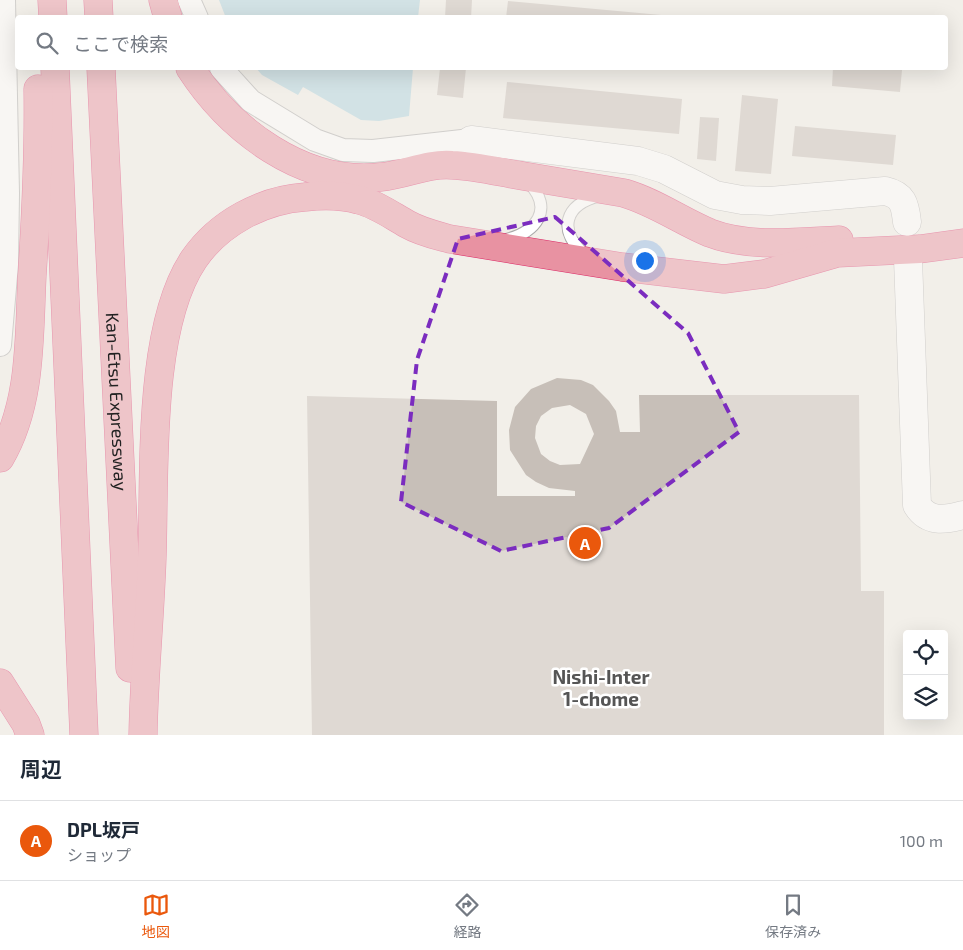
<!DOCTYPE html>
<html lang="ja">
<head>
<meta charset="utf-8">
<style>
  body { margin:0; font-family:"Exo 2","Noto Sans JP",sans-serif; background:#f6f6f7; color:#1f2937 }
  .controls { position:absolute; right:15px; bottom:15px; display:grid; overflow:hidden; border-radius:5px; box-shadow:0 5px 20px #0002 }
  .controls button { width:45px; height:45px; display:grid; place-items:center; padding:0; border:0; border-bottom:1px solid #e0e1e3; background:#fff; color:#1f2937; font:25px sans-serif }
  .you { position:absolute; left:644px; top:260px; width:18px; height:18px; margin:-12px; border:4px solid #fff; border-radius:50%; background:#1a73e8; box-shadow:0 0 0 8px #1a73e833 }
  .badge { display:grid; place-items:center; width:32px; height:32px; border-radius:50%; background:#ea580c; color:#fff; font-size:16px; font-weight:700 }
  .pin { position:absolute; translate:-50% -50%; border:2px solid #fff; box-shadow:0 1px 5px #0006 }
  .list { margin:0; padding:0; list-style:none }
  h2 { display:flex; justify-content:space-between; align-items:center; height:65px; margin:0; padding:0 20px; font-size:21px }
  h2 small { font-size:16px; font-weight:400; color:#747a83 }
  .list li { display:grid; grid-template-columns:32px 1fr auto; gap:15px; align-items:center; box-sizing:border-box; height:80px; padding:0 20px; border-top:1px solid #e0e1e3 }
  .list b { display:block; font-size:19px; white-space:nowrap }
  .list p { margin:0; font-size:16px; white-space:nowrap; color:#747a83 }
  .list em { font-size:16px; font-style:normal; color:#747a83 }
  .icon { flex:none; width:28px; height:28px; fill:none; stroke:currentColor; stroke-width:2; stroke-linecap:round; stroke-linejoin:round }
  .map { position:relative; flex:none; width:963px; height:735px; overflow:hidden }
  .search { position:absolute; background:#fff; box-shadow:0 5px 20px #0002; left:15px; right:15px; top:15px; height:55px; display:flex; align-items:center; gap:12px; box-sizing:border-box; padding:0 18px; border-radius:5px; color:#747a83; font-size:19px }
  .sheet { height:145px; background:#fff }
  nav { display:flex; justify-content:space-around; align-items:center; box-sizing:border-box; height:70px; border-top:1px solid #e0e1e3; background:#fff; font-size:14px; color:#747a83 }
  nav a { display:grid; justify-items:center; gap:2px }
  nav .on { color:#ea580c }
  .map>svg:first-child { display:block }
  .water { fill:#aad3df }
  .building { fill:#c7bfb8; fill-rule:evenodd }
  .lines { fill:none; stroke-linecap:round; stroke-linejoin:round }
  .service-casing { stroke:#a9a9a9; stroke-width:13 }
  .minor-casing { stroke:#a9a9a9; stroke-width:24 }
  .tertiary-casing { stroke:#a9a9a9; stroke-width:29 }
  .motorway-casing { stroke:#dc2a67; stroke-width:29 }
  .service { stroke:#fff; stroke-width:11 }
  .minor { stroke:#fff; stroke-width:22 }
  .tertiary { stroke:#fff; stroke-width:28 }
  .motorway { stroke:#e892a2; stroke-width:28 }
  .marked { fill:none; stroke:#7b2cbf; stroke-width:4; stroke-dasharray:10 6; stroke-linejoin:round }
  .labels { text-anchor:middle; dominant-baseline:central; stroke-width:5; stroke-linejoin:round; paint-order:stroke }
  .street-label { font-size:18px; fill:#222; stroke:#fff }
  .neighbourhood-label { font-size:19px; font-weight:bold; fill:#555; stroke:#fff }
</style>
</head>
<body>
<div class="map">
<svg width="963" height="735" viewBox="0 0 963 735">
  <rect width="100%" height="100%" fill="#f2efe9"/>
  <g class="water">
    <polygon points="219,0 420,0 418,17 226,18"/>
    <polygon points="256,68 413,68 409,116 379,121 361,120 303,87 298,95 262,75"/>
  </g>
  <g class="building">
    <polygon points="446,0 472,0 471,18 445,18"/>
    <polygon points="508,1 672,16 672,18 506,18"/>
    <polygon points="440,68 466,68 463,98 437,95"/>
    <polygon points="833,68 902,70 900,92 832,86"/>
    <polygon points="507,82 682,99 679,134 503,118"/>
    <polygon points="742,95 778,99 771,174 735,171"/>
    <polygon points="700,117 719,118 716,161 697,159"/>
    <polygon points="795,126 896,135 893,165 792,156"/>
    <path d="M557,378l24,2 12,5 16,16 7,10 4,21h20l-1,-37h220l2,196h23v144h-572l-5,-339 190,5v95h78v-5l-26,-3 -13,-6 -10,-7 -16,-25 -1,-20 6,-23 16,-18zM570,405l16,9 8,20 -14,30 -20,1 -10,-4 -9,-7 -6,-16 1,-12 5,-10 11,-8z"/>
  </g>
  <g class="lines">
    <defs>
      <g id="service">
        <path d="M504,240c32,-7 51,-31 24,-58"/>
        <path d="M584,254c-26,-24 -20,-49 15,-58"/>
      </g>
      <g id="minor">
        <polyline points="189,0 197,18"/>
        <polyline points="221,68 251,101 315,140 343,150 373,151 471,140"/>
        <polyline points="0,345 7,264 8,193 4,0"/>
      </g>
      <g id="tertiary">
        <path d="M471,140l167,21 26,8 51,26 27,5 28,1 115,-10c18,4 20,13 22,31"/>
        <path d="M908,259l9,246c11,18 28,15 46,10"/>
      </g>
      <g id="motorway">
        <polyline points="52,0 53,18"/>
        <polyline points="98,0 99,18"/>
        <polyline points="163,0 168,18"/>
        <polyline points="55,68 84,735"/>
        <path id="s1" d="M101,68l29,600"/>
        <path d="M190,68c40,62 113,118 191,109 24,-2 46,-14 71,-12 24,1 47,7 71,11 34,6 67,11 101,17 31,9 57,28 86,40 39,15 88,9 129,7"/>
        <path d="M0,458c32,-54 29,-122 32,-182 4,-62 7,-124 6,-187"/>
        <polyline points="0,683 26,724 30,735"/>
        <path d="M143,735c1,-59 7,-118 9,-177 3,-83 -5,-230 42,-299 25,-36 68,-59 111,-62 17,-2 37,-2 54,3 17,4 32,15 48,24 14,8 28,11 43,15l172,28 102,12 40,-5 73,-21 83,-4 43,-6"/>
      </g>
    </defs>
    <use href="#service" class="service-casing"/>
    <use href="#minor" class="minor-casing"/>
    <use href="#tertiary" class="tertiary-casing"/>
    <use href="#motorway" class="motorway-casing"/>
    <use href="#service" class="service"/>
    <use href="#minor" class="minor"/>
    <use href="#tertiary" class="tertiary"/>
    <use href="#motorway" class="motorway"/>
  </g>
  <path d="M0 0H963V735H0ZM555,217l133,116 51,99 -130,96 -108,23 -100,-49 16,-142 41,-121z" fill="#f2efe9" fill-opacity=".55" fill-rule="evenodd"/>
  <path class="marked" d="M555,217l133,116 51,99 -130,96 -108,23 -100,-49 16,-142 41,-121z"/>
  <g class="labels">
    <g class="street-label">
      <text stroke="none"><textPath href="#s1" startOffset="334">Kan-Etsu Expressway</textPath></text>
    </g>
    <g class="neighbourhood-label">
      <text x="601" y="676">Nishi-Inter<tspan x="601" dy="22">1-chome</tspan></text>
    </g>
  </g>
</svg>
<div class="controls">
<button><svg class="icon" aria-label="locate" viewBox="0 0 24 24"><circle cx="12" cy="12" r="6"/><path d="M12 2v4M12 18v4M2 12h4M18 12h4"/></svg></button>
<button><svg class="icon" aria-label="layers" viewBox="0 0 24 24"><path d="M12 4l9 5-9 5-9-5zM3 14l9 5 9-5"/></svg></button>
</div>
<div class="you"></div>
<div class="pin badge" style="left:585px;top:543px">A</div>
<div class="search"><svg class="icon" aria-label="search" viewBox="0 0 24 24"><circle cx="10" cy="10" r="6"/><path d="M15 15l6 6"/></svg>ここで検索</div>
</div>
<section class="sheet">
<h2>周辺<small></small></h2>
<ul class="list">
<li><span class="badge">A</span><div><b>DPL坂戸</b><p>ショップ</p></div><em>100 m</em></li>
</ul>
</section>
<nav>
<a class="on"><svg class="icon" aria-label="map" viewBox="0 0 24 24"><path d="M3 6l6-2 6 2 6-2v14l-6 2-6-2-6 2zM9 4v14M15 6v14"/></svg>地図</a>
<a><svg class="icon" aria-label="directions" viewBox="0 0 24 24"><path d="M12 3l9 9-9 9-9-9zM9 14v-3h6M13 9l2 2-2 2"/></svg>経路</a>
<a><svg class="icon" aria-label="saved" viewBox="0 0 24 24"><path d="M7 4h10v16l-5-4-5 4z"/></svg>保存済み</a>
</nav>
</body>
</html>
